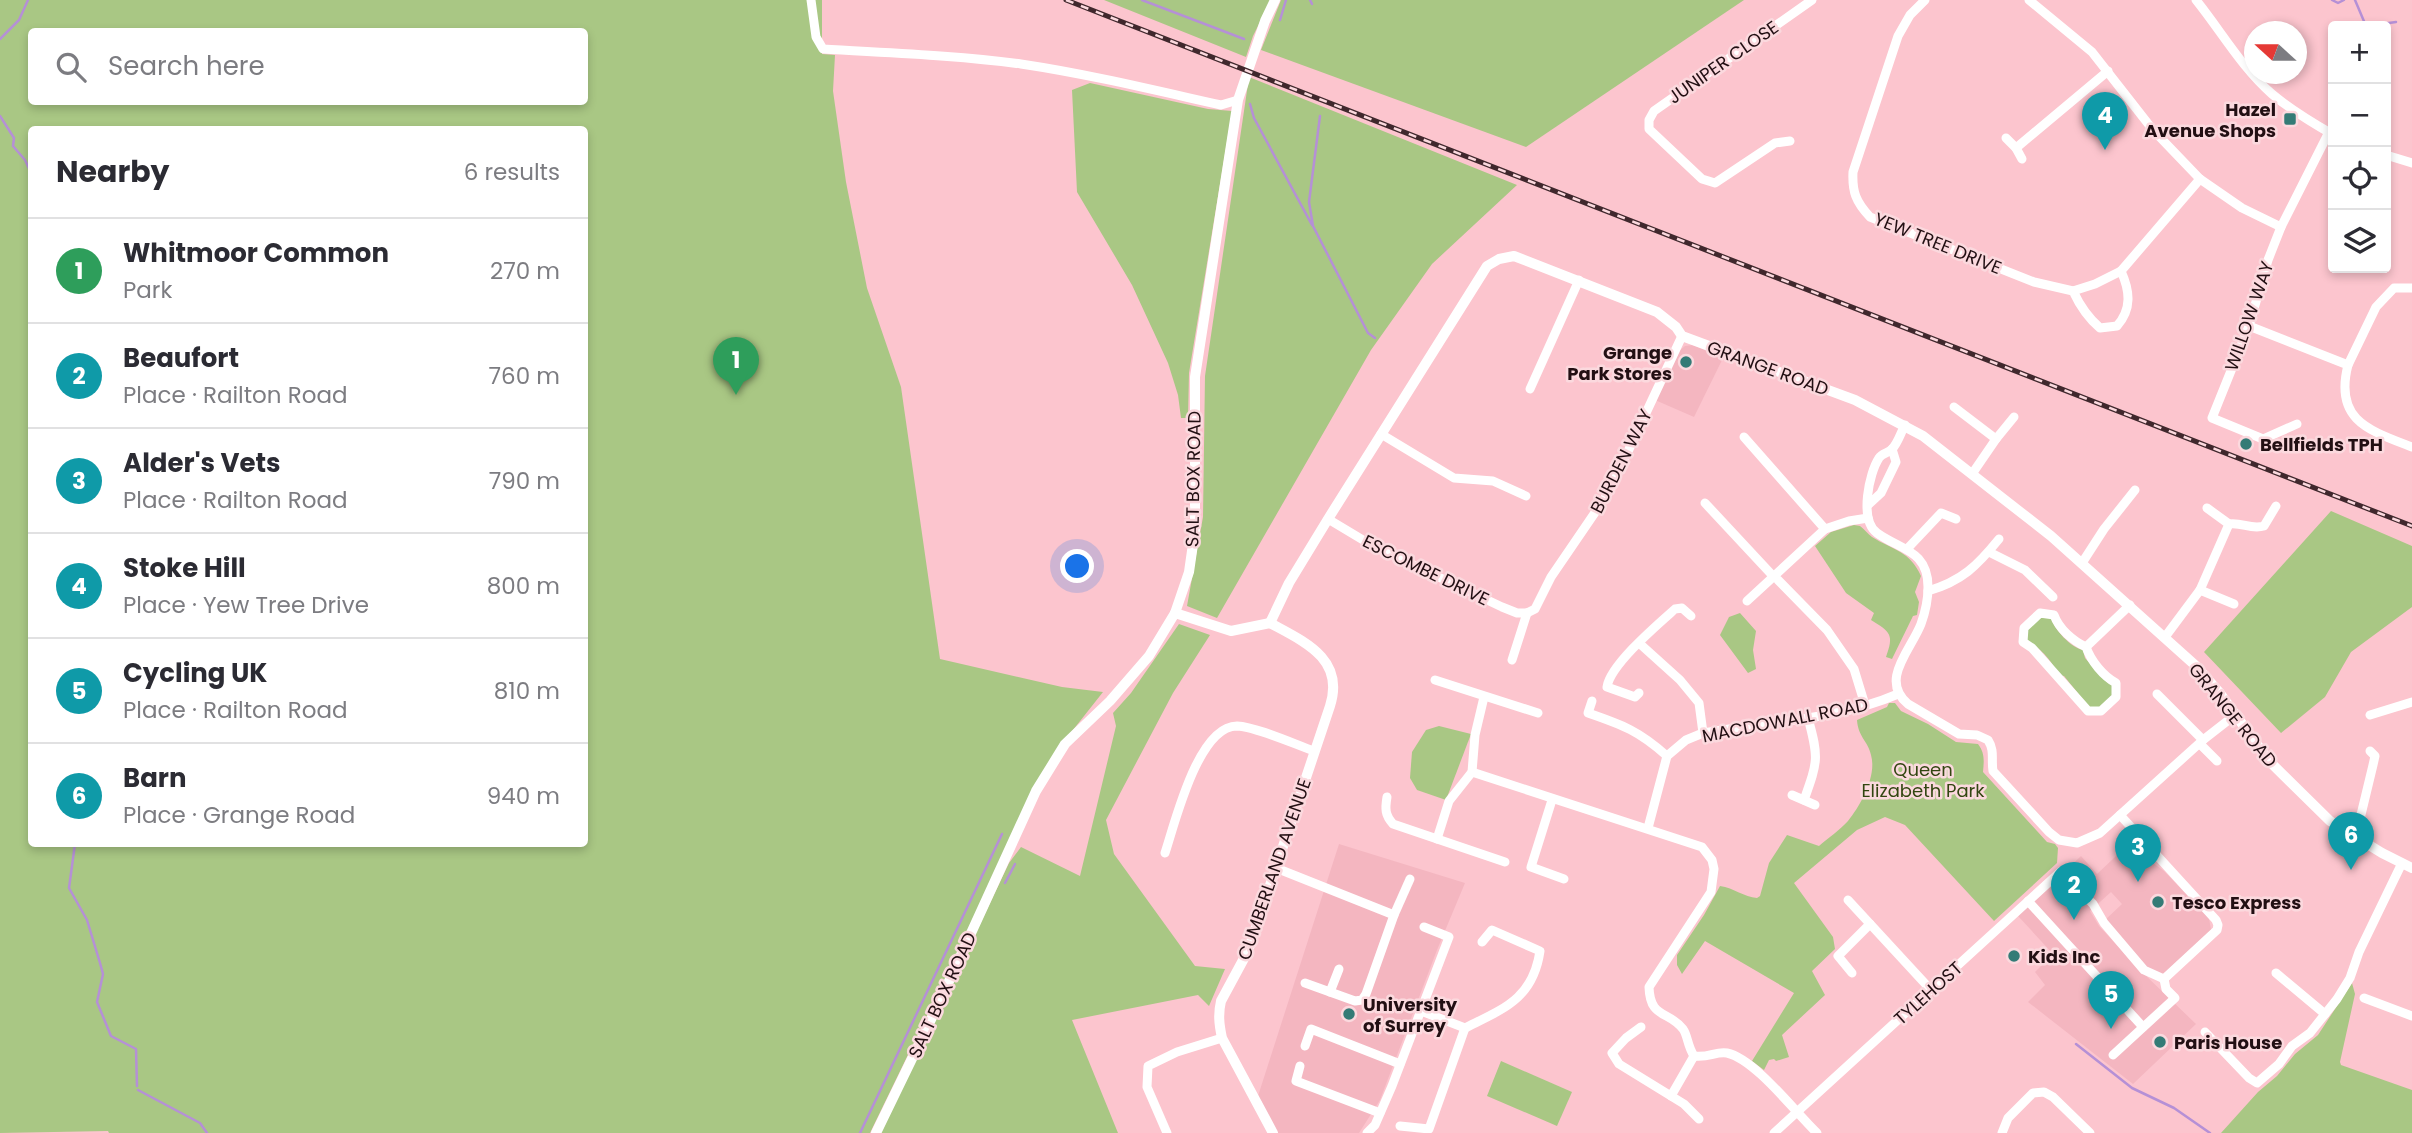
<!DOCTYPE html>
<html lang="en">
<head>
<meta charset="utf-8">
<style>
  body { margin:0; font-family:Poppins,sans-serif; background:#f2f2f3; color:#2b2b33 }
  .controls { position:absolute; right:21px; top:21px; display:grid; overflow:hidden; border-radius:7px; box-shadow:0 4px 10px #0003 }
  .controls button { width:63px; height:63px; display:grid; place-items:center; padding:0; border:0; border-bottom:2px solid #e1e1e2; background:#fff; color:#2b2b33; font:35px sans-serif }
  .compass { position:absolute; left:2244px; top:21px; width:63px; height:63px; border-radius:50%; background:#fff; box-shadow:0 4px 10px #0003; rotate:291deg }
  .you { position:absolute; left:1078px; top:567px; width:24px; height:24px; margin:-18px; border:5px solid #fff; border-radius:50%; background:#1a73e8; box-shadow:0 0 0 10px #1a73e833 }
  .badge { display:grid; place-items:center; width:46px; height:46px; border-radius:50%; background:#1a73e8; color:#fff; font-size:23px; font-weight:700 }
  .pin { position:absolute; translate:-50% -58px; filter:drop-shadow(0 2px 4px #0008) }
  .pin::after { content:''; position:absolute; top:37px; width:24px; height:21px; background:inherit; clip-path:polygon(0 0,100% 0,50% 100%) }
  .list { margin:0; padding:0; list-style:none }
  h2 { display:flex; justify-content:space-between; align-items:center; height:91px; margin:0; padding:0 28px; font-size:30px }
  h2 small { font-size:23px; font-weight:400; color:#7c7c81 }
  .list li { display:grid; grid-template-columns:46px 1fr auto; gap:21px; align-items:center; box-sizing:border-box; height:105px; padding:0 28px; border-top:2px solid #e1e1e2 }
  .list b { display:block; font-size:26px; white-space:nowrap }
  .list p { margin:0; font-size:23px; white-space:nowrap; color:#7c7c81 }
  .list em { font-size:23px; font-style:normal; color:#7c7c81 }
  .icon { flex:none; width:38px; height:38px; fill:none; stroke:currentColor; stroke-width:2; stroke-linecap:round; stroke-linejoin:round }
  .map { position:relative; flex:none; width:2412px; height:1133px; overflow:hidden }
  .search { position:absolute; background:#fff; box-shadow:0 4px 10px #0003; left:28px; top:28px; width:560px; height:77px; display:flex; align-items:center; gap:18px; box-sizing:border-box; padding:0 24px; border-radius:7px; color:#7c7c81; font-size:26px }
  .panel { position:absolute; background:#fff; box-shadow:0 4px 10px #0003; left:28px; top:126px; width:560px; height:721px; border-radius:7px }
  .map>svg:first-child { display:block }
  .built { fill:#f4b6c0 }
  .green { fill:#a9c784; fill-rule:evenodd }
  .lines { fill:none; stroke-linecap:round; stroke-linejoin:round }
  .stream { stroke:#b590d6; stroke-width:2.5 }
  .minor { stroke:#fff; stroke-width:9 }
  .tertiary { stroke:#fff; stroke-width:10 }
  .rail-casing { stroke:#40282d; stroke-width:5 }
  .rail { stroke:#fbd9de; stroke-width:2.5; stroke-dasharray:8; stroke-linecap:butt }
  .poi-dot { fill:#347b76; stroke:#fbd9de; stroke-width:2.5 }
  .labels { text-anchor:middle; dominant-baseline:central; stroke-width:5; stroke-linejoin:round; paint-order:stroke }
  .street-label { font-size:18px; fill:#220f13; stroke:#fbd9de }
  .poi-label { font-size:18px; font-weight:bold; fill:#220f13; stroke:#fbd9de; text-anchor:start }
  .park-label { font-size:18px; fill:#324611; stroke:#fbd9de }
</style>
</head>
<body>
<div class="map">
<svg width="2412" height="1133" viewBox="0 0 2412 1133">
  <rect width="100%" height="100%" fill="#fcc5ce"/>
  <g class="built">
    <polygon points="1693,345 1723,358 1694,417 1655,400 1677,353 1685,346"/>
    <polygon points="2132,841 2142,855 2164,871 2209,918 2211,930 2161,976 2145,968 2104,921 2122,904 2111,892 2090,911 2099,926 2141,971 2196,1024 2133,1084 2028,1002 2045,985 2035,972 2053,954 2018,916 2081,856 2097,874"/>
    <polygon points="1339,844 1465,883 1437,950 1380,1100 1359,1133 1278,1133 1258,1096"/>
  </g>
  <g class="green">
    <path d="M0,0h822v54l13,1 -2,36 13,91 21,106 34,99 39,272 122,28 41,5 -49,62 -184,379h-761l-1,-2 -108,2zM32,32h552v70h-552zM32,130h552v714h-552z"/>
    <polygon points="1104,0 1271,0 1253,36 1246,57"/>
    <polygon points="1281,0 1744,0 1526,147 1261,50"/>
    <polygon points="1249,77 1517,185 1432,264 1371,350 1217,618 1187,606 1203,517 1205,376"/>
    <polygon points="1090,83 1208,109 1232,111 1189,373 1188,418 1181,418 1178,395 1168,363 1132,285 1077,192 1072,90"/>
    <polygon points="2331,511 2412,546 2412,607 2351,652 2325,697 2281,733 2204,652"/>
    <path d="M1854,525l6,1c4,3 8,8 12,11 21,13 38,14 49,39l-6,16 4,10 -2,13 -4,1 -21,43 -6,-2c8,-22 5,-25 -15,-37l3,-7 -28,-20 -31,-47 16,-14z"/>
    <polygon points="1740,613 1756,631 1753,650 1756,669 1748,673 1720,635 1729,617"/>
    <path d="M2039,618h12c4,12 19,29 32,32l2,8 23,25 5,1v11l-13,13 -11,-1 -25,-31 -7,-1c-2,-12 -19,-30 -31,-34l1,-11z"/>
    <polygon points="1179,624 1210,635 1173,693 1106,820 1114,854 1195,966 1225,969 1209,1006 1198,995 1072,1020 1118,1133 881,1133 1009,863 1021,847 1080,876 1116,726 1113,713 1131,693"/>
    <path d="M1889,703h6l6,8 27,13 28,18 22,2c7,9 6,17 5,28l64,70 8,2 3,4 -1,15 -63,58 -89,-96 -20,-8 -28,13 -63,53 39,54 2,12 -23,22 13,24 -43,40 7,22 -13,4 -2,-2 -5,1 -5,10 -12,-9 42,-68 -89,-52 -23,33 -5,-9v-10l27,-40 16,-29c14,2 24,11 37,12l3,-2 9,-33 18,-28 32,11c9,-8 21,-16 29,-25 13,-16 29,-45 23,-66 -3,-14 -13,-18 -14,-35l30,-13z"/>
    <polygon points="1439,726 1471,734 1446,800 1417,790 1410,778 1412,752 1426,730"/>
    <polygon points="2352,983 2355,994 2340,1062 2341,1065 2412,1090 2412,1133 2221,1133 2258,1092 2277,1076 2295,1054 2318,1035"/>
    <polygon points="1501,1061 1572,1092 1557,1126 1487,1096"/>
  </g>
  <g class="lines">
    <g class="stream">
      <polyline points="1142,0 1244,39"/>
      <polyline points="1310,0 1312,4"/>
      <polyline points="2332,0 2338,3 2344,0"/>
      <polyline points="2355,0 2366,26"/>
      <polyline points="1280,20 1286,0"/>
      <polyline points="2367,26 2396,22"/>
      <polyline points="0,39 19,20 28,0"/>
      <polyline points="1250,104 1254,118 1312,225"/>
      <polyline points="0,116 14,138 13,146 25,160 32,175"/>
      <polyline points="1320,116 1309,202 1313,226 1368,333 1375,338"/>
      <polyline points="75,844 69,888 87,920 100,963 103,974 97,1002 111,1036 136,1049 137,1086"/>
      <polyline points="1005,883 1015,864"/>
      <polyline points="2076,1044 2132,1088 2174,1108 2210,1133"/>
      <polyline points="138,1090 200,1123 207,1133"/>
      <polyline points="860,1133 1002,834"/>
    </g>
    <g class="minor">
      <path d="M811,0l5,37 7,12c66,4 132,6 198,15 67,10 133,26 200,41l17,-5"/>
      <path d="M1925,0l-15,15 -12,21 -45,136c-1,20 3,30 17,45l164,65 39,9c7,15 14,26 27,37l17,-2c15,-17 13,-35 4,-55l79,-92"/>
      <polyline points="2029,0 2092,52 2153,130 2200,179 2242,208 2281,227"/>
      <path d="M2196,0c25,31 46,68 76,94 19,16 39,28 60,40"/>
      <polyline points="2006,138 2016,148 2022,159"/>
      <polyline points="1790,141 1775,143 1715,183 1702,179 1649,129 1649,120 1654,111 1812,0"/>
      <polyline points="2016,148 2108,71"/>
      <polyline points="2386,155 2412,163"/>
      <polyline points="2073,291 2095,284 2121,271"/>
      <path d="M2249,326l99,39c-14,55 20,65 64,82"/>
      <polyline points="2348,365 2376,307 2394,288 2412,288"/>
      <polyline points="1530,389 1579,280"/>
      <polyline points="1954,407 1996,439 1972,474"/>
      <polyline points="2297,424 2263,439 2212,418 2249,326 2268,260 2281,227 2329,132"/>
      <path d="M1905,425c-4,7 -7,18 -13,24 -3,4 -10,4 -13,9 -10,15 -20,62 -2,75 23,17 51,17 51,54 0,12 -3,26 -7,37 -10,26 -42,56 -13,80l51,30 18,1 11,5c7,11 3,19 5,31l56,61 10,8 18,3 23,-10 103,-93 32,-25"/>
      <polyline points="1381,434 1454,478 1493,481 1526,496"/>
      <polyline points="1744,437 1825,529"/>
      <polyline points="1996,439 2014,417"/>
      <polyline points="1705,503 1773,576"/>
      <polyline points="1868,505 1881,493 1896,462 1892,449"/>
      <polyline points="1328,519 1373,546 1502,607 1517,613 1527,613"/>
      <path d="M2229,524c13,-2 22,6 35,2l12,-20"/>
      <polyline points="1907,549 1941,513 1956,519"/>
      <polyline points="1989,552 2025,570 2053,597"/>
      <polyline points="2082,563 2104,529 2135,490"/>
      <polyline points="1778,580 1827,630 1854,669 1865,705"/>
      <polyline points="2200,590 2229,524 2207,508"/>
      <path d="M1928,591c34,-10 49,-25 71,-52"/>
      <polyline points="1747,601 1825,529 1849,521 1868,518"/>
      <polyline points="1527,613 1535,609 1551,577 1609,492 1682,336"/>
      <path d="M2040,613l14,2c5,14 19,26 32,32 5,14 17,29 30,36v14l-15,14h-13l-56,-63 -9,-6 1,-14z"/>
      <polyline points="2165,637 2200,590 2234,604"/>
      <polyline points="1639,643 1680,680 1699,703 1703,733"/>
      <polyline points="2086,647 2130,605"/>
      <polyline points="1512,660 1527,613"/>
      <polyline points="1435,680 1538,713"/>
      <path d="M1639,693l-4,4 -28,-10c3,-22 50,-62 68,-78l7,-1 9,8"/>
      <polyline points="2157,694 2203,740"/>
      <path d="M1592,701l-4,12c35,12 51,18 79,43"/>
      <polyline points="2370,715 2412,702"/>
      <polyline points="2200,744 2217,761"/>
      <path d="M1472,772l230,75 10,13 2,9 -3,23 -62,95c1,32 19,23 34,42 5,7 4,16 11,27"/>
      <polyline points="1792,795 1815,805"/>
      <path d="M1387,797c-2,12 -2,18 6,27l112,38"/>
      <polyline points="1552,800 1531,867 1564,879"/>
      <path d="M1804,800c14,-39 15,-42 4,-82"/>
      <path d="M1648,828l19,-72 19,-16 17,-7c64,-11 135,-13 195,-39"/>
      <polyline points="2352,835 2359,823 2373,765 2375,756 2370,751"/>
      <polyline points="1437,839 1449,801 1472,772 1475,735 1484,697"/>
      <path d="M1165,853c10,-30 33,-127 72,-127 20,1 57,18 77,25"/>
      <polyline points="1276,868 1394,915 1366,994 1362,1000 1355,1001 1305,983"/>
      <polyline points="1848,900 1931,990"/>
      <polyline points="2028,901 2143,1027"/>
      <polyline points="1394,915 1410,879"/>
      <polyline points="1852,973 1838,956 1870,924"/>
      <polyline points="2276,973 2325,1014"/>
      <polyline points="1330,992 1339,969"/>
      <polyline points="2364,998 2412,1016"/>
      <path d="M1421,1011l44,17c38,-19 68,-29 75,-77l-48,-21 -10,12"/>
      <polyline points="1641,1027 1626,1038 1612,1053 1619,1064 1671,1096 1694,1056"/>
      <polyline points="2205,1032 2249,1078 2257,1083 2279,1064 2292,1046 2310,1033 2337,999 2350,978 2359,952 2402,863"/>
      <polyline points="1305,1046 1311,1029 1400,1064"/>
      <polyline points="2113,1055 2175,998 2166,989 2164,979"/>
      <path d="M1694,1056c15,2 22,-5 33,-3 28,6 68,59 90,80"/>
      <polyline points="1300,1066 1296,1081 1380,1113"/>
      <polyline points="1671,1096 1684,1104 1699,1119"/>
      <polyline points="1400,1126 1429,1129 1465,1028"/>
      <polyline points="1167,1133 1147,1087 1148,1066 1177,1052 1222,1038"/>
      <polyline points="1367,1133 1375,1125 1392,1086 1449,937 1424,927"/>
      <polyline points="1774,1133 2060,872 2093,904 2104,923 2144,970 2164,979 2217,930 2218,925 2216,920 2120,815"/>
      <polyline points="2002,1133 2008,1118 2033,1093 2044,1092 2053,1097 2090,1133"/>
    </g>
    <g class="tertiary">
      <polyline points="1175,613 1231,631 1270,623"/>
      <polyline points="1270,623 1289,583 1328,519 1487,266 1499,259 1514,256 1657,312 1676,327 1682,336 1855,400 1923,436 2051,536 2196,666 2219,692 2269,761 2330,821 2382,853 2412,868"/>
      <path d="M1270,623c35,19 75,36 60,83l-82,245 -27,50c-3,13 -2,23 1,37l51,95"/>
      <polyline points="876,1133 940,1001 1036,791 1065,744 1110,701 1149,656 1175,613 1189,572 1195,530 1195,377 1238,100 1265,21 1275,0"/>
    </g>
    <defs>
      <polyline id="rail" points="1066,0 2412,526"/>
    </defs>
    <use href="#rail" class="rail-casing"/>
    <use href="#rail" class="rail"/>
  </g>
  <g class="poi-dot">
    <rect x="2283" y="112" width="14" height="14" rx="3.5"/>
    <circle cx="1686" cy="362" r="7"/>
    <circle cx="2246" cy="444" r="7"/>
    <circle cx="2158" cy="902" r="7"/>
    <circle cx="2014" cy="956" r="7"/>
    <circle cx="1349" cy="1014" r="7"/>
    <circle cx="2160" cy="1042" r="7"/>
  </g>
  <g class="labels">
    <g class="street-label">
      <text transform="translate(1723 62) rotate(-35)">JUNIPER CLOSE</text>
      <text transform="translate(1938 243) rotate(22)">YEW TREE DRIVE</text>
      <text transform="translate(2249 316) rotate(-71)">WILLOW WAY</text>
      <text transform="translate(1768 368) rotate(20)">GRANGE ROAD</text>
      <text transform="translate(1621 461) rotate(-63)">BURDEN WAY</text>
      <text transform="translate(1193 479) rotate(-89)">SALT BOX ROAD</text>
      <text transform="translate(1426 570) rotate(26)">ESCOMBE DRIVE</text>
      <text transform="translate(2233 715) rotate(51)">GRANGE ROAD</text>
      <text transform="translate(1785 720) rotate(-11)">MACDOWALL ROAD</text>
      <text transform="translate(1274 869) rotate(-71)">CUMBERLAND AVENUE</text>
      <text transform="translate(1928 993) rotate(-42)">TYLEHOST</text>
      <text transform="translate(942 995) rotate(-65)">SALT BOX ROAD</text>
    </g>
    <g class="poi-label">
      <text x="2276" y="109" text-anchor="end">Hazel<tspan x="2276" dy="21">Avenue Shops</tspan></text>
      <text x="1672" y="352" text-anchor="end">Grange<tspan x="1672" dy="21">Park Stores</tspan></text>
      <text x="2260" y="444">Bellfields TPH</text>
      <text x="2172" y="902">Tesco Express</text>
      <text x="2028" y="956">Kids Inc</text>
      <text x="1363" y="1004">University<tspan x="1363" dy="21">of Surrey</tspan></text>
      <text x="2174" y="1042">Paris House</text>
    </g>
    <g class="park-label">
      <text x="1923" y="769">Queen<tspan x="1923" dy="21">Elizabeth Park</tspan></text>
    </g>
  </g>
</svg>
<div class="controls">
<button>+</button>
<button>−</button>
<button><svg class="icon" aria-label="locate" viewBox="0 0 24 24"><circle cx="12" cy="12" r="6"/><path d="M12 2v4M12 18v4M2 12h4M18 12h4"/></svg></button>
<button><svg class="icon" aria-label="layers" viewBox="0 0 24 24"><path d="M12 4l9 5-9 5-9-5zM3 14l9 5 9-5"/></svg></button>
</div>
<svg class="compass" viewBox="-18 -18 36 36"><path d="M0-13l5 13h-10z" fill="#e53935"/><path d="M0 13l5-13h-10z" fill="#7c7c81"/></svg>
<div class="you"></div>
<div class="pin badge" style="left:736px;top:395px;background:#2e9e5b">1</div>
<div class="pin badge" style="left:2074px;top:920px;background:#0f9aa8">2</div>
<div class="pin badge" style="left:2138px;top:882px;background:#0f9aa8">3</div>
<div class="pin badge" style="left:2105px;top:150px;background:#0f9aa8">4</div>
<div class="pin badge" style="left:2111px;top:1029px;background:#0f9aa8">5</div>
<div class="pin badge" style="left:2351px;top:870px;background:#0f9aa8">6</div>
<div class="search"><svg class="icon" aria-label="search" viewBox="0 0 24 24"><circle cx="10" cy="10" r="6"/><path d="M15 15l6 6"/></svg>Search here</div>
<section class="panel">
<h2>Nearby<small>6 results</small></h2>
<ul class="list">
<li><span class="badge" style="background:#2e9e5b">1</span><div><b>Whitmoor Common</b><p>Park</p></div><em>270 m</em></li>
<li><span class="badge" style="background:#0f9aa8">2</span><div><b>Beaufort</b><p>Place · Railton Road</p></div><em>760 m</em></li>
<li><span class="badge" style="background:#0f9aa8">3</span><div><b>Alder's Vets</b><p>Place · Railton Road</p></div><em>790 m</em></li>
<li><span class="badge" style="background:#0f9aa8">4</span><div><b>Stoke Hill</b><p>Place · Yew Tree Drive</p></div><em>800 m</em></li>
<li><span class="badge" style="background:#0f9aa8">5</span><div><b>Cycling UK</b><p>Place · Railton Road</p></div><em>810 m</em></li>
<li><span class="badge" style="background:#0f9aa8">6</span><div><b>Barn</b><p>Place · Grange Road</p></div><em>940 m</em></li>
</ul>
</section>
</div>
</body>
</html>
